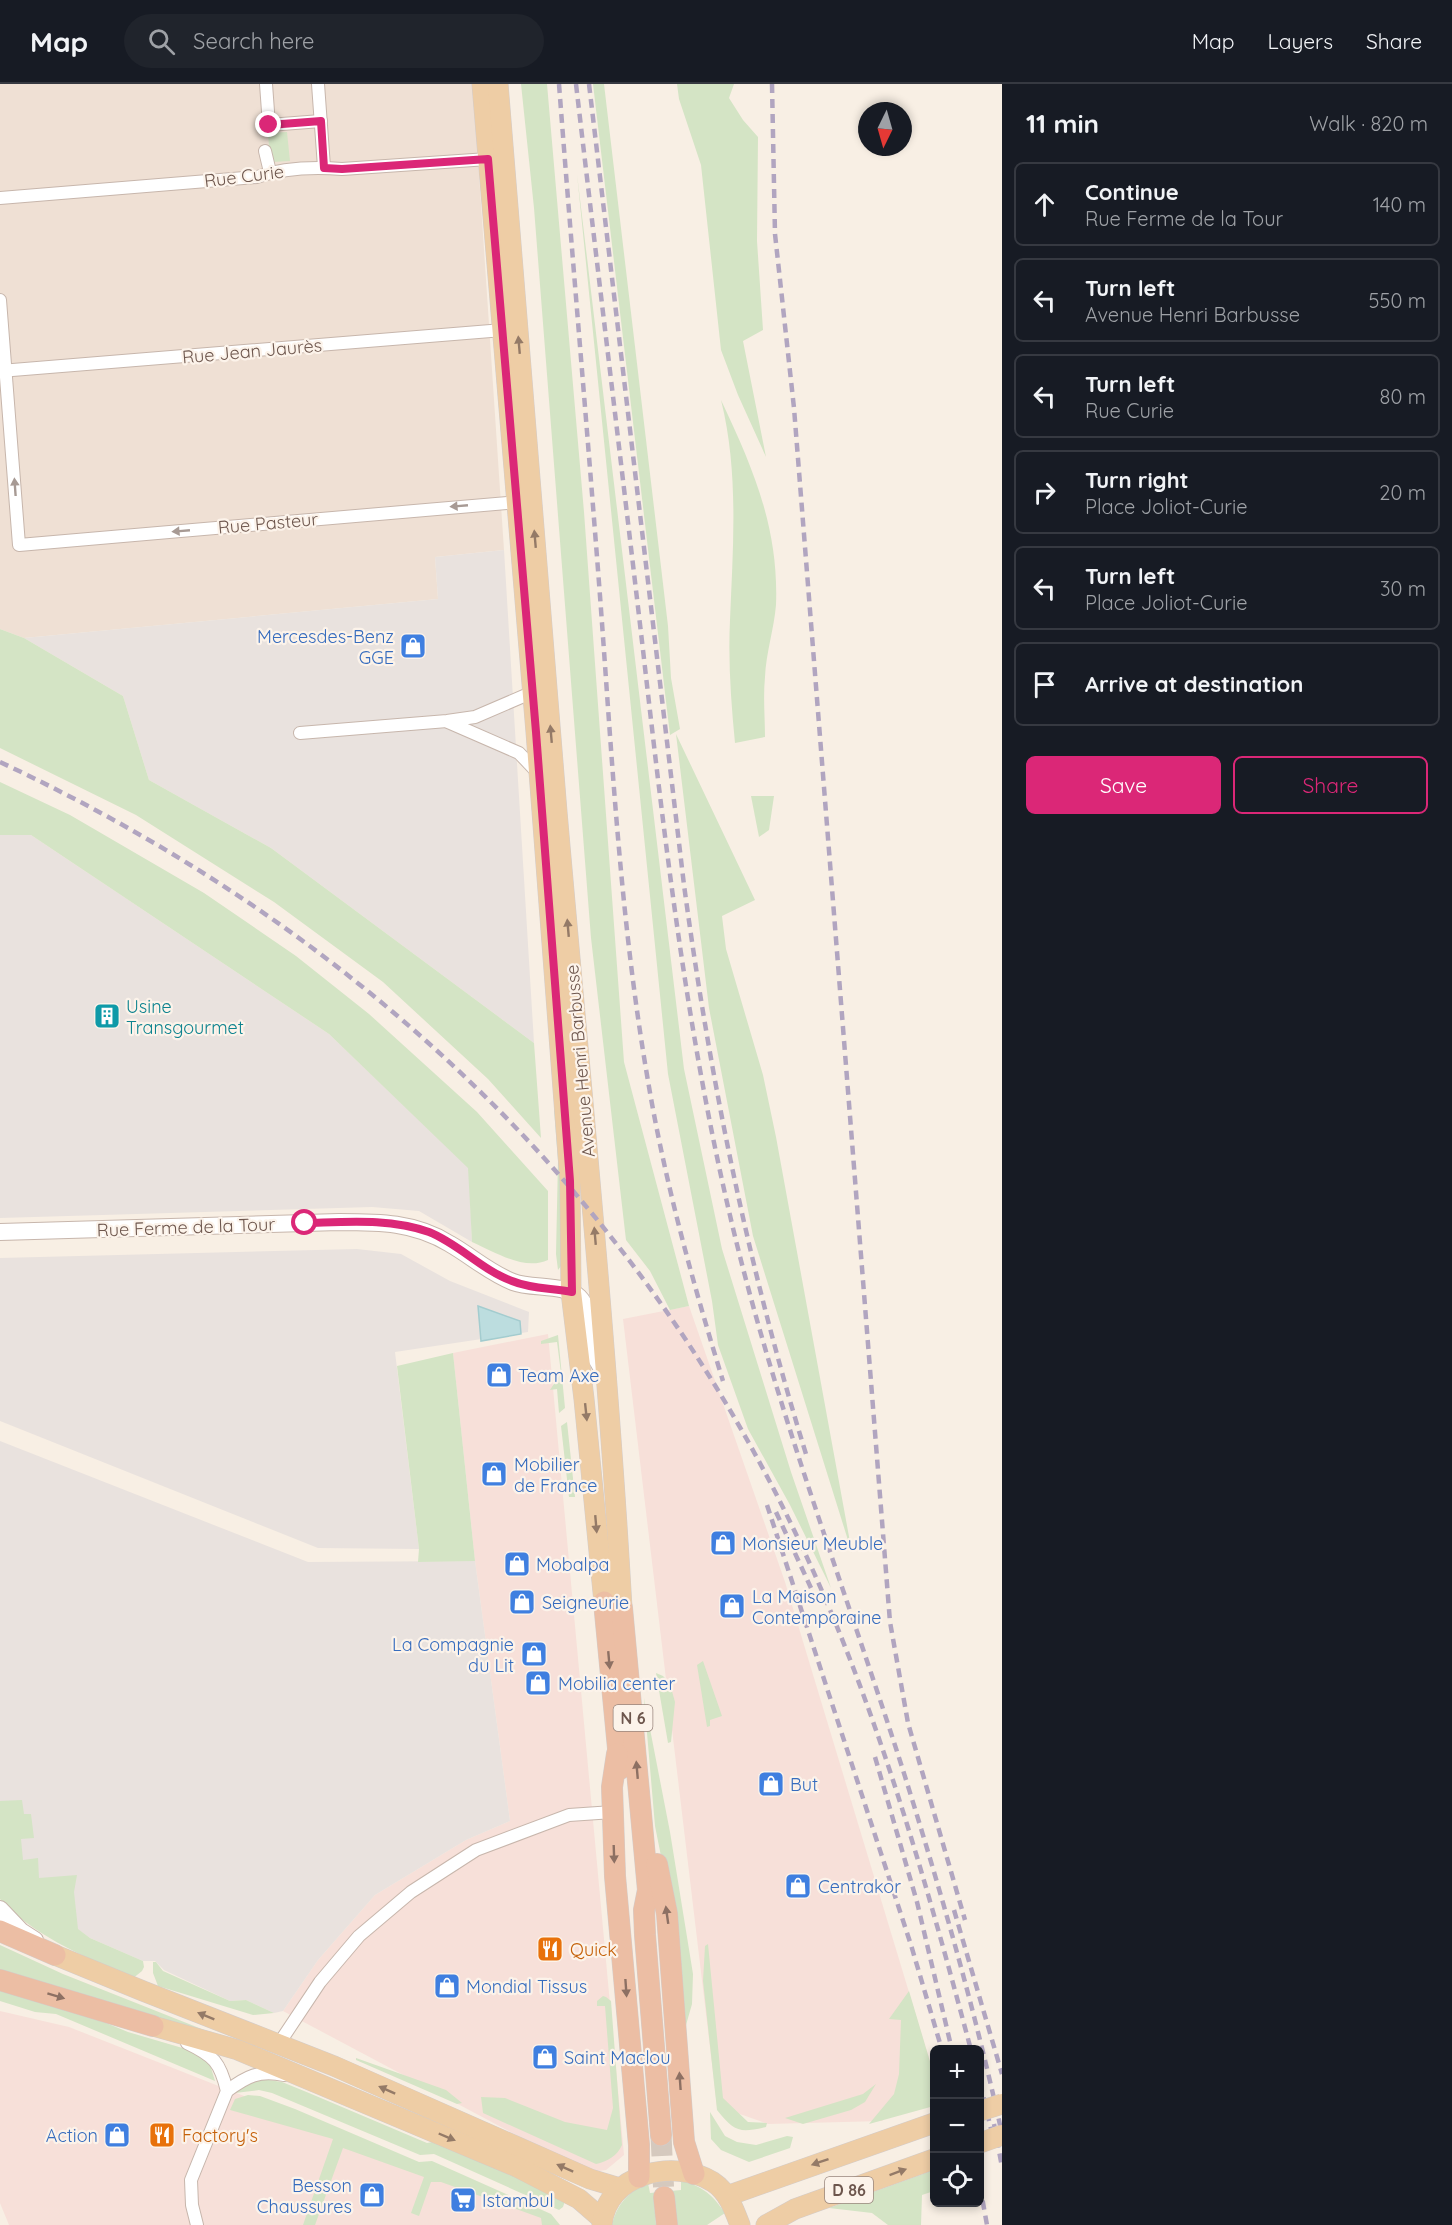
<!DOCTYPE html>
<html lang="en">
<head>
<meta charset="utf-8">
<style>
  body { margin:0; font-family:Quicksand,sans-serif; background:#20242c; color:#f1f3f6 }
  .controls { position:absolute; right:18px; bottom:18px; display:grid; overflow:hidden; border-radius:9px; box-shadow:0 3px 9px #0003 }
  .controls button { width:54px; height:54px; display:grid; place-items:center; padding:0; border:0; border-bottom:2px solid #363941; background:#171b24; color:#f1f3f6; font:30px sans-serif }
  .compass { position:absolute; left:858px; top:18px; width:54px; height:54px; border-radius:50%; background:#171b24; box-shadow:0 3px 9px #0003; rotate:185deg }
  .stop { position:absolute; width:18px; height:18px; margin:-14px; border:4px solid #db2777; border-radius:50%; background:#fff }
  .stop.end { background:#db2777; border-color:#fff; box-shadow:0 2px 6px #0008 }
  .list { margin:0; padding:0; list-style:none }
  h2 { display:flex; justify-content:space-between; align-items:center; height:78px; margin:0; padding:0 24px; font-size:26px }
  h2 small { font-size:20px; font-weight:400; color:#9ea1a6 }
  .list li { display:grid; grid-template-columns:39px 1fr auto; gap:18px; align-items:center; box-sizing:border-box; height:84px; margin:0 12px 12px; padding:0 12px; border:2px solid #363941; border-radius:9px }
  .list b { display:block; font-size:22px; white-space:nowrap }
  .list p { margin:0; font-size:20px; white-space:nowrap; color:#9ea1a6 }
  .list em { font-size:20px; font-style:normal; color:#9ea1a6 }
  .actions { display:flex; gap:12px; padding:18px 24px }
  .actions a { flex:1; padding:14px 0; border:2px solid #db2777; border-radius:9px; text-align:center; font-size:21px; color:#db2777 }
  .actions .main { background:#db2777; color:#fff }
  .icon { flex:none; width:33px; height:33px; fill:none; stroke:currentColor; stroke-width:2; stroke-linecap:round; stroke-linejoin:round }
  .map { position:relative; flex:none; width:1002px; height:2141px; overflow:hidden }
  header { display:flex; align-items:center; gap:36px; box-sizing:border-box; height:84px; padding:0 30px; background:#171b24; border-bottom:2px solid #363941 }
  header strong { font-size:28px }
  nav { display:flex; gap:33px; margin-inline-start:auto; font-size:21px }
  .search { width:420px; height:54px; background:#20242c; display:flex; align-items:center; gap:15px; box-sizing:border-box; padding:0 21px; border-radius:33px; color:#9ea1a6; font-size:22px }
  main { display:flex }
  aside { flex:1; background:#171b24 }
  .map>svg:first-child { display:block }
  .residential { fill:#efe0d4 }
  .commercial { fill:#f7e0d9 }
  .industrial { fill:#e9e2de }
  .green { fill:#d4e4c5 }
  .water { fill:#bcdddf; stroke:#a3cccf; stroke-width:1.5 }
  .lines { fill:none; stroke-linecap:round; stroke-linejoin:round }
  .trunk-tunnel { stroke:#d5c9be; stroke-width:21; stroke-dasharray:21 10; stroke-linecap:butt }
  .minor-casing { stroke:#c7b6ac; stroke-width:14 }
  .tertiary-casing { stroke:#c7b6ac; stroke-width:18 }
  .primary-casing { stroke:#d3ccca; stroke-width:21 }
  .trunk-casing { stroke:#d3ccca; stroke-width:22 }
  .minor { stroke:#fff; stroke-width:12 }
  .tertiary { stroke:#fff; stroke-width:16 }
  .primary { stroke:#eecda5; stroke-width:20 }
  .trunk { stroke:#ecbea4; stroke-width:21 }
  .rail { stroke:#b1a5c0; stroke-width:4.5; stroke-dasharray:9 6; stroke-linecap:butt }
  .primary-bridge-casing { stroke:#d3ccca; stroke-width:21; stroke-linecap:butt }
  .primary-bridge { stroke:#eecda5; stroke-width:20 }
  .oneway { fill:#947a67 }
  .oneway2 { fill:#a79a94 }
  .oneway3 { fill:#8d7063 }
  .route { stroke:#db2777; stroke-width:8 }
  .labels { text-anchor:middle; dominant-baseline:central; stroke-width:4.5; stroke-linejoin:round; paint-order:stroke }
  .shield { fill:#fcf3ea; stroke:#98857c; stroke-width:1.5 }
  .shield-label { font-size:16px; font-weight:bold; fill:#6d564d }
  .street-label { font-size:18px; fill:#6d564d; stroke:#fcf3ea }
  .shop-label { font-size:18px; fill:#366cbe; stroke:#fcf3ea; text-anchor:start }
  .culture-label { font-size:18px; fill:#0d838f; stroke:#fcf3ea; text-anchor:start }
  .food-label { font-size:18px; fill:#c56008; stroke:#fcf3ea; text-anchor:start }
</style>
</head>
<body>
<header>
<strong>Map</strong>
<div class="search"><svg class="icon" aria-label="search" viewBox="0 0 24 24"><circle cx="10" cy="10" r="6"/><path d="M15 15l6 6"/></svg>Search here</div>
<nav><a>Map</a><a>Layers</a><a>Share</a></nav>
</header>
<main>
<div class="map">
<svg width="1002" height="2141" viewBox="0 0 1002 2141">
  <rect width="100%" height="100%" fill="#f8efe4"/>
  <polygon class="residential" points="0,0 473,0 504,466 435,473 438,515 24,554 0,545"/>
  <g class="commercial">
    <polygon points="689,1222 785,1498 934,1991 882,2037 768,2040 717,2022 623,1235"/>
    <polygon points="548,1250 624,2071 606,2086 592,2088 578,2084 283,1927 318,1876 375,1811 466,1756 510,1737 475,1477 453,1269"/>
    <polygon points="0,1927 69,1943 553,2134 553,2141 9,2141 0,2119"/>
  </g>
  <g class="industrial">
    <polygon points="504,466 534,959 271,764 149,696 123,612 24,554 438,515 435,473"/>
    <polygon points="0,751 31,751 329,950 469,1084 472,1158 419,1127 372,1123 0,1134"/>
    <polygon points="357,1165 401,1170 450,1197 529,1228 528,1248 395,1268 419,1465 318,1464 0,1337 0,1174"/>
    <polygon points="0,1357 308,1478 475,1477 510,1737 466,1756 375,1811 318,1876 283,1927 274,1929 246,1916 230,1917 164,1886 155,1877 143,1877 90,1854 56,1830 0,1811"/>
  </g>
  <g class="green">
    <polygon points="521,0 547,0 584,428 624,978 689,1222 670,1226 650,1187 626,1156 591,854 534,124"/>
    <polygon points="593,0 604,0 668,542 671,594 680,645 670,651"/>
    <polygon points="677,0 734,0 729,14 743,36 758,53 757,157 763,246 743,257 766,373 738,311 721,266 701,81 679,15"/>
    <polygon points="287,48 290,77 272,78 270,75 268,49"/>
    <polygon points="577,90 684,985 722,1165 791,1388 831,1504 790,1421 748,1345 718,1261 712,1217 668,990"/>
    <path d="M721,316c32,68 58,128 55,205 -2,24 -10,48 -11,72 -2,20 0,40 0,60l-30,6c-4,-41 -7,-82 -5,-123 3,-74 9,-148 -9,-220z"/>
    <polygon points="0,545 24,554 123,612 149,696 271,764 534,959 541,1054 488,995 383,898 274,818 136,731 0,664"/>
    <polygon points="676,650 755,816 722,832 726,865 763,991 776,1053 852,1469 753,1152 709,924"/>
    <path d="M0,698l70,33 134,78 92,63 73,58 108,98 71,79v69c-24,11 -53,-8 -76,-18l-4,-74 -139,-134 -298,-199h-31z"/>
    <polygon points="751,712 774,712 769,746 759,753"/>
    <polygon points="554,1025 560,1025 561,1182 558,1186 556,1170 558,1076"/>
    <polygon points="558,1251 565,1324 559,1329 557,1305 550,1306 561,1289 557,1258 541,1260 541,1257"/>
    <polygon points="453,1269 475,1477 418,1478 419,1465 397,1282"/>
    <polygon points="567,1338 575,1413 569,1413 561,1342"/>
    <polygon points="703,1577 722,1632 710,1636 710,1642 707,1643 697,1581"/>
    <polygon points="656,1589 663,1592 670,1600 675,1618 671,1658 668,1659"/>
    <polygon points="644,1614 670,1748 693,1890 692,1920 684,1948 673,1832 655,1742"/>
    <path d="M22,1716l2,14h7l3,24 -13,1 2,21 15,-2 1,20 38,-3 -3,17 4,37 12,9 53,23 1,6 -2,4 -10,8 -9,-4c-42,-21 -91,-40 -123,-76v-98z"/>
    <path d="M708,1860l15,154 25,24 19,1 -1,4c-27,6 -31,5 -49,-17l-14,-129 2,-35z"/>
    <polygon points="0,1861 63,1890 242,1961 0,1887"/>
    <polygon points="153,1878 156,1878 163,1887 230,1917 246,1916 274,1929 253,1931 158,1902 153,1889"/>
    <polygon points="0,1905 82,1929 128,1948 196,1968 209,1977 215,1997 56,1930 35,1928 0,1917"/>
    <polygon points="909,1907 934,1991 934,2022 869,2040 894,2010 899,1990 901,1936 889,1935"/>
    <path d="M603,1912l3,1 5,4 11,144c-4,10 -15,17 -26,19l-113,-51 -2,-16 24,1 60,24 42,8 6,-22 -8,-102h-8v-5z"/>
    <polygon points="356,1974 446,2006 462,2019 457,2020 356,1976"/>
    <polygon points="262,1995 282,1998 309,2009 427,2059 438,2057 561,2113 565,2117 563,2123 559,2126 434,2070 420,2071 272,2009 259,2006 235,2009 243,2003"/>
    <polygon points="876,2000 865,2018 851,2026 803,2040 785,2034 863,2010"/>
    <polygon points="248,2011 260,2012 295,2025 419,2078 432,2077 551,2130 560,2141 542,2141 541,2134 441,2098 431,2098 419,2132 411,2129 424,2093 343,2064 315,2141 303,2141 333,2055 230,2026 235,2015"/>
    <polygon points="710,2028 725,2052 737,2058 756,2061 787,2052 793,2053 790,2064 749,2078 721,2066 711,2055"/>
    <polygon points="934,2086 934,2107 922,2111 921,2141 888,2141 872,2129 829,2124"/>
    <path d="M681,2096c22,7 31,14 44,33l-18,12h-30l-23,-24 2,24h-44c4,-20 17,-34 36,-42l2,10 31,-3z"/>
  </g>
  <polygon class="water" points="478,1222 520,1237 521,1250 481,1257"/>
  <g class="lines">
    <polyline class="trunk-tunnel" points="661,2051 664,2113"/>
    <defs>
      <g id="minor">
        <polyline points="266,0 269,41 321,37"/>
        <polyline points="318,0 324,83"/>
        <polyline points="265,67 270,88"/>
        <path d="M0,114l257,-21c26,-9 58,-10 85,-8l146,-10"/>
        <polyline points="0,216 19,461 518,418"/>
        <polyline points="0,287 503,246"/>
        <polyline points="448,638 519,669 538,689"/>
        <polyline points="300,649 447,637 475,633 533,608"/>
        <path d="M187,1959c27,13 33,19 40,48l-36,89 1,25 5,20"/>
        <polyline points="278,1961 320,1898 359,1852 411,1808 476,1766 569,1731 613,1728"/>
        <path d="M227,2007c20,-15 32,-21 57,-16"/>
      </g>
      <g id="tertiary">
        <path d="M0,1148l339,-10c40,0 76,0 111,22 21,12 40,29 63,38 18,7 53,2 66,15 13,13 6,33 11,48 3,10 10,20 15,29"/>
        <polyline points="0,1825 21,1847 35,1856"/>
      </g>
      <g id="primary">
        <polyline points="482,0 536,648 570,1097 571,1208 584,1315 604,1518"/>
        <path d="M498,0c20,243 39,485 59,728 23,265 50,530 65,796"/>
        <polyline points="55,1871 143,1907 334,1982 590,2095 620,2104"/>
        <polyline points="153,1942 238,1966 517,2083 579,2115 602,2135"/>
        <polyline points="727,2112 934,2039"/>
        <path d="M602,2141c4,-52 73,-67 111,-43 15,10 21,27 27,43"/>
        <polyline points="766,2141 795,2125 934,2075"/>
      </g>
      <g id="trunk">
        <polyline points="604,1518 620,1685"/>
        <polyline points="622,1524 648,1806 644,1826 645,1851 661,2051"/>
        <polyline points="617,1670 612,1703 615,1792 639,2061 639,2093"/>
        <polyline points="657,1780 667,1830 684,2058 694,2090"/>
        <polyline points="0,1847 55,1871"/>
        <polyline points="0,1896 153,1942"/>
        <polyline points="664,2113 667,2141"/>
      </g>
    </defs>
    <use href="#minor" class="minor-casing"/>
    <use href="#tertiary" class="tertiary-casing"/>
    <use href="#primary" class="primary-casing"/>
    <use href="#trunk" class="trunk-casing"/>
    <use href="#minor" class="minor"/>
    <use href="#tertiary" class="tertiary"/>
    <use href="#primary" class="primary"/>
    <use href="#trunk" class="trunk"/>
    <g class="rail">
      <path d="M559,0c13,171 28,341 41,512 12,160 20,321 47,479 17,104 45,205 76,306"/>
      <path d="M576,0c22,189 45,377 67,566 22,193 44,385 89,574 44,185 112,362 170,543 38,121 73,243 100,367"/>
      <path d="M589,0l95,801c26,193 64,382 122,569"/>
      <polyline points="772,0 775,150 794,324 890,1538 908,1639 965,1836"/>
      <path d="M0,678c348,163 628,421 795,770 79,164 129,342 176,518"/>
      <polyline points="767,1421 911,1861 942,1966"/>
      <polyline points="776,1428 811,1504"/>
      <polyline points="875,1673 917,1818 952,1966"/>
      <polyline points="954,1826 1002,1990"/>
      <polyline points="980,1999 992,2049"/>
      <polyline points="994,2040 1002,2083"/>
      <polyline points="980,2102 987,2141"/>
    </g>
    <defs>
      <g id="primary-bridge">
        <polyline points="980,2027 1002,2020"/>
        <polyline points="980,2059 1002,2051"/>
      </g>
    </defs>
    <use href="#primary-bridge" class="primary-bridge-casing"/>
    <use href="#primary-bridge" class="primary-bridge"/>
  </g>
  <defs><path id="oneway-solid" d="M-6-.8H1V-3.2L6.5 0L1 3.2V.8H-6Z" transform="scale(1.5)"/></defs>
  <g class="oneway">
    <use href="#oneway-solid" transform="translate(519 261) rotate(-95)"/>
    <use href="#oneway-solid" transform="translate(535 455) rotate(-95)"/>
    <use href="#oneway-solid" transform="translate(551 650) rotate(-95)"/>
    <use href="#oneway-solid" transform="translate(568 844) rotate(-95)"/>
    <use href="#oneway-solid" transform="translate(595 1152) rotate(-95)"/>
    <use href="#oneway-solid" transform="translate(586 1328) rotate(84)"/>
    <use href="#oneway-solid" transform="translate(596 1440) rotate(85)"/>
    <use href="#oneway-solid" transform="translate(206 1932) rotate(-158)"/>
    <use href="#oneway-solid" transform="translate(387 2006) rotate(-156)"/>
    <use href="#oneway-solid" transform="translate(447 2053) rotate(23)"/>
    <use href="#oneway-solid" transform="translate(820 2078) rotate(161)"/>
    <use href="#oneway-solid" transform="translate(565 2084) rotate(-156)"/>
    <use href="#oneway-solid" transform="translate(898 2088) rotate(-20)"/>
  </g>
  <g class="oneway2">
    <use href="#oneway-solid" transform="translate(15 403) rotate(-94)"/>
    <use href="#oneway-solid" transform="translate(459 422) rotate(175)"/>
    <use href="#oneway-solid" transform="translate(181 447) rotate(175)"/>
  </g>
  <g class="oneway3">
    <use href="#oneway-solid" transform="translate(609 1576) rotate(85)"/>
    <use href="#oneway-solid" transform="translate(637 1686) rotate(-95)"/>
    <use href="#oneway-solid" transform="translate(614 1770) rotate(88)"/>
    <use href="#oneway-solid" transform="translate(667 1831) rotate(-98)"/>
    <use href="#oneway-solid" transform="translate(626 1904) rotate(86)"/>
    <use href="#oneway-solid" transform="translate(56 1912) rotate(17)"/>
    <use href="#oneway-solid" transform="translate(680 1997) rotate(-94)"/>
  </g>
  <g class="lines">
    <path class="route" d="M269,41l52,-4 3,47 18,1 146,-10 48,573 34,449 2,111c-20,-4 -41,-3 -60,-11 -30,-11 -53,-37 -83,-49 -40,-14 -82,-10 -124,-9"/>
  </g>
  <defs>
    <symbol id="shop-square" viewBox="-11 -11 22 22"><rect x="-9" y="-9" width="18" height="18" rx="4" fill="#3f7fe0" stroke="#fcf3ea"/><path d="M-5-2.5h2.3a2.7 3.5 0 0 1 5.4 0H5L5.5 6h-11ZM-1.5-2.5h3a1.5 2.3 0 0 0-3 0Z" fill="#fff"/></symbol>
    <symbol id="building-square" viewBox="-11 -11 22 22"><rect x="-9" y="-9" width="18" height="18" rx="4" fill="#0f9aa8" stroke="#fcf3ea"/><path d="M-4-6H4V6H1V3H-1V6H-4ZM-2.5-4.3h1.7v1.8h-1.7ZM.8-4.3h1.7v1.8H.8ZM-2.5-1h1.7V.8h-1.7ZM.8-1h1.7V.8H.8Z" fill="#fff"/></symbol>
    <symbol id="restaurant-square" viewBox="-11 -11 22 22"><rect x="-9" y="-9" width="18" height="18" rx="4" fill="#e8710a" stroke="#fcf3ea"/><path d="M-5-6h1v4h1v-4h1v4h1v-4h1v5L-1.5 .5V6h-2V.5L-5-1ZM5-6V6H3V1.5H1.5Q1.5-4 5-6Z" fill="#fff"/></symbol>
    <symbol id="supermarket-square" viewBox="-11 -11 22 22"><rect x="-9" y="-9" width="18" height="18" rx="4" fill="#3f7fe0" stroke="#fcf3ea"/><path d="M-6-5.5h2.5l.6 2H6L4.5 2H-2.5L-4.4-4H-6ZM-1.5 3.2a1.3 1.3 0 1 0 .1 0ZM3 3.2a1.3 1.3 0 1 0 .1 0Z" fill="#fff"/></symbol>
  </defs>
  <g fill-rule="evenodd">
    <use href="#shop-square" x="398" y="547" width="30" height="30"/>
    <use href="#building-square" x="92" y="917" width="30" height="30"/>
    <use href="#shop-square" x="484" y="1276" width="30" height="30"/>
    <use href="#shop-square" x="479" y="1375" width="30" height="30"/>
    <use href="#shop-square" x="708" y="1444" width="30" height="30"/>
    <use href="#shop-square" x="502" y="1465" width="30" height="30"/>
    <use href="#shop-square" x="507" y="1503" width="30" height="30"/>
    <use href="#shop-square" x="717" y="1507" width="30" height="30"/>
    <use href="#shop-square" x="519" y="1555" width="30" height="30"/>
    <use href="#shop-square" x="523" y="1584" width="30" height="30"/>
    <use href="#shop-square" x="756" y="1685" width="30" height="30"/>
    <use href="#shop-square" x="783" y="1787" width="30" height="30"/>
    <use href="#restaurant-square" x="535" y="1850" width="30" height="30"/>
    <use href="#shop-square" x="432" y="1887" width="30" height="30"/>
    <use href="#shop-square" x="530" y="1958" width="30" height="30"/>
    <use href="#shop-square" x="102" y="2036" width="30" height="30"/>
    <use href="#restaurant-square" x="147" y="2036" width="30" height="30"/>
    <use href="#shop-square" x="357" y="2096" width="30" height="30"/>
    <use href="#supermarket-square" x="448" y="2101" width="30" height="30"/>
  </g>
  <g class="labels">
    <g class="shield">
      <rect x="613.5" y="1621" width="39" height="26" rx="4.5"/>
      <rect x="825" y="2093" width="48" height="26" rx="4.5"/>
    </g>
    <g class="shield-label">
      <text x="633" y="1634">N 6</text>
      <text x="849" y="2106">D 86</text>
    </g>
    <g class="street-label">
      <text transform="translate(244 92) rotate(-7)">Rue Curie</text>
      <text transform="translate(252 267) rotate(-5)">Rue Jean Jaurès</text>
      <text transform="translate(268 439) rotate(-5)">Rue Pasteur</text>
      <text transform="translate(580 977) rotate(-95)">Avenue Henri Barbusse</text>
      <text transform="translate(186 1143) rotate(-2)">Rue Ferme de la Tour</text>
    </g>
    <g class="shop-label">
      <text x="394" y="552" text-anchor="end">Mercesdes-Benz<tspan x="394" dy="21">GGE</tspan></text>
      <text x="518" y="1291">Team Axe</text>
      <text x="514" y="1380">Mobilier<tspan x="514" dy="21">de France</tspan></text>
      <text x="742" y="1459">Monsieur Meuble</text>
      <text x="536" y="1480">Mobalpa</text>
      <text x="752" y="1512">La Maison<tspan x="752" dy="21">Contemporaine</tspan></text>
      <text x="542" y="1518">Seigneurie</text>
      <text x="514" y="1560" text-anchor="end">La Compagnie<tspan x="514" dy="21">du Lit</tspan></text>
      <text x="558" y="1599">Mobilia center</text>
      <text x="790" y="1700">But</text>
      <text x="818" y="1802">Centrakor</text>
      <text x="466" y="1902">Mondial Tissus</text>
      <text x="564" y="1973">Saint Maclou</text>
      <text x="98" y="2051" text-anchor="end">Action</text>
      <text x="352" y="2101" text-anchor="end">Besson<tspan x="352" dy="21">Chaussures</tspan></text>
      <text x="482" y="2116">Istambul</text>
    </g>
    <g class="culture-label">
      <text x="126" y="922">Usine<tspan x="126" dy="21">Transgourmet</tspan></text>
    </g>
    <g class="food-label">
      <text x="570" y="1865">Quick</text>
      <text x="182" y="2051">Factory's</text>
    </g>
  </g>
</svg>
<div class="controls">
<button>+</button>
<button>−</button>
<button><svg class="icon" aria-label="locate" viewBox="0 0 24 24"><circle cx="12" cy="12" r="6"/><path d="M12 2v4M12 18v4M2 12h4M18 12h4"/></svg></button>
</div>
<svg class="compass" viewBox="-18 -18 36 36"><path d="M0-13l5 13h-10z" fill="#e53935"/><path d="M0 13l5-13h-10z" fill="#9ea1a6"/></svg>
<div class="stop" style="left:305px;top:1139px"></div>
<div class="stop end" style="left:269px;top:41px"></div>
</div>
<aside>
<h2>11 min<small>Walk · 820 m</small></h2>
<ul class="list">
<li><svg class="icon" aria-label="ahead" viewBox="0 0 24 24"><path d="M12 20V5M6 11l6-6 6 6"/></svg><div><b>Continue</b><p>Rue Ferme de la Tour</p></div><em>140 m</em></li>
<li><svg class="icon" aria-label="left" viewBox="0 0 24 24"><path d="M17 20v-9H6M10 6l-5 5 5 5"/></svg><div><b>Turn left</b><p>Avenue Henri Barbusse</p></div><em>550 m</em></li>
<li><svg class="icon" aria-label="left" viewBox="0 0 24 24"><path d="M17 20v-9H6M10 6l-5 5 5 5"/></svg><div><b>Turn left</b><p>Rue Curie</p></div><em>80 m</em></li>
<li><svg class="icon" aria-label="right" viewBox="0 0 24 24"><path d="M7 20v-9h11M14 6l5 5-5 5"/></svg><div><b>Turn right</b><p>Place Joliot-Curie</p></div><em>20 m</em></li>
<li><svg class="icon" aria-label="left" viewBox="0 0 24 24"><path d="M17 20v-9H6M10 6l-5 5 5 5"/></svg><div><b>Turn left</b><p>Place Joliot-Curie</p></div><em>30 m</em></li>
<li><svg class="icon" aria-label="arrive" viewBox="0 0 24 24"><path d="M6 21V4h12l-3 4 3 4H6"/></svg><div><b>Arrive at destination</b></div></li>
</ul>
<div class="actions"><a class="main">Save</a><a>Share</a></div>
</aside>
</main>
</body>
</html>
